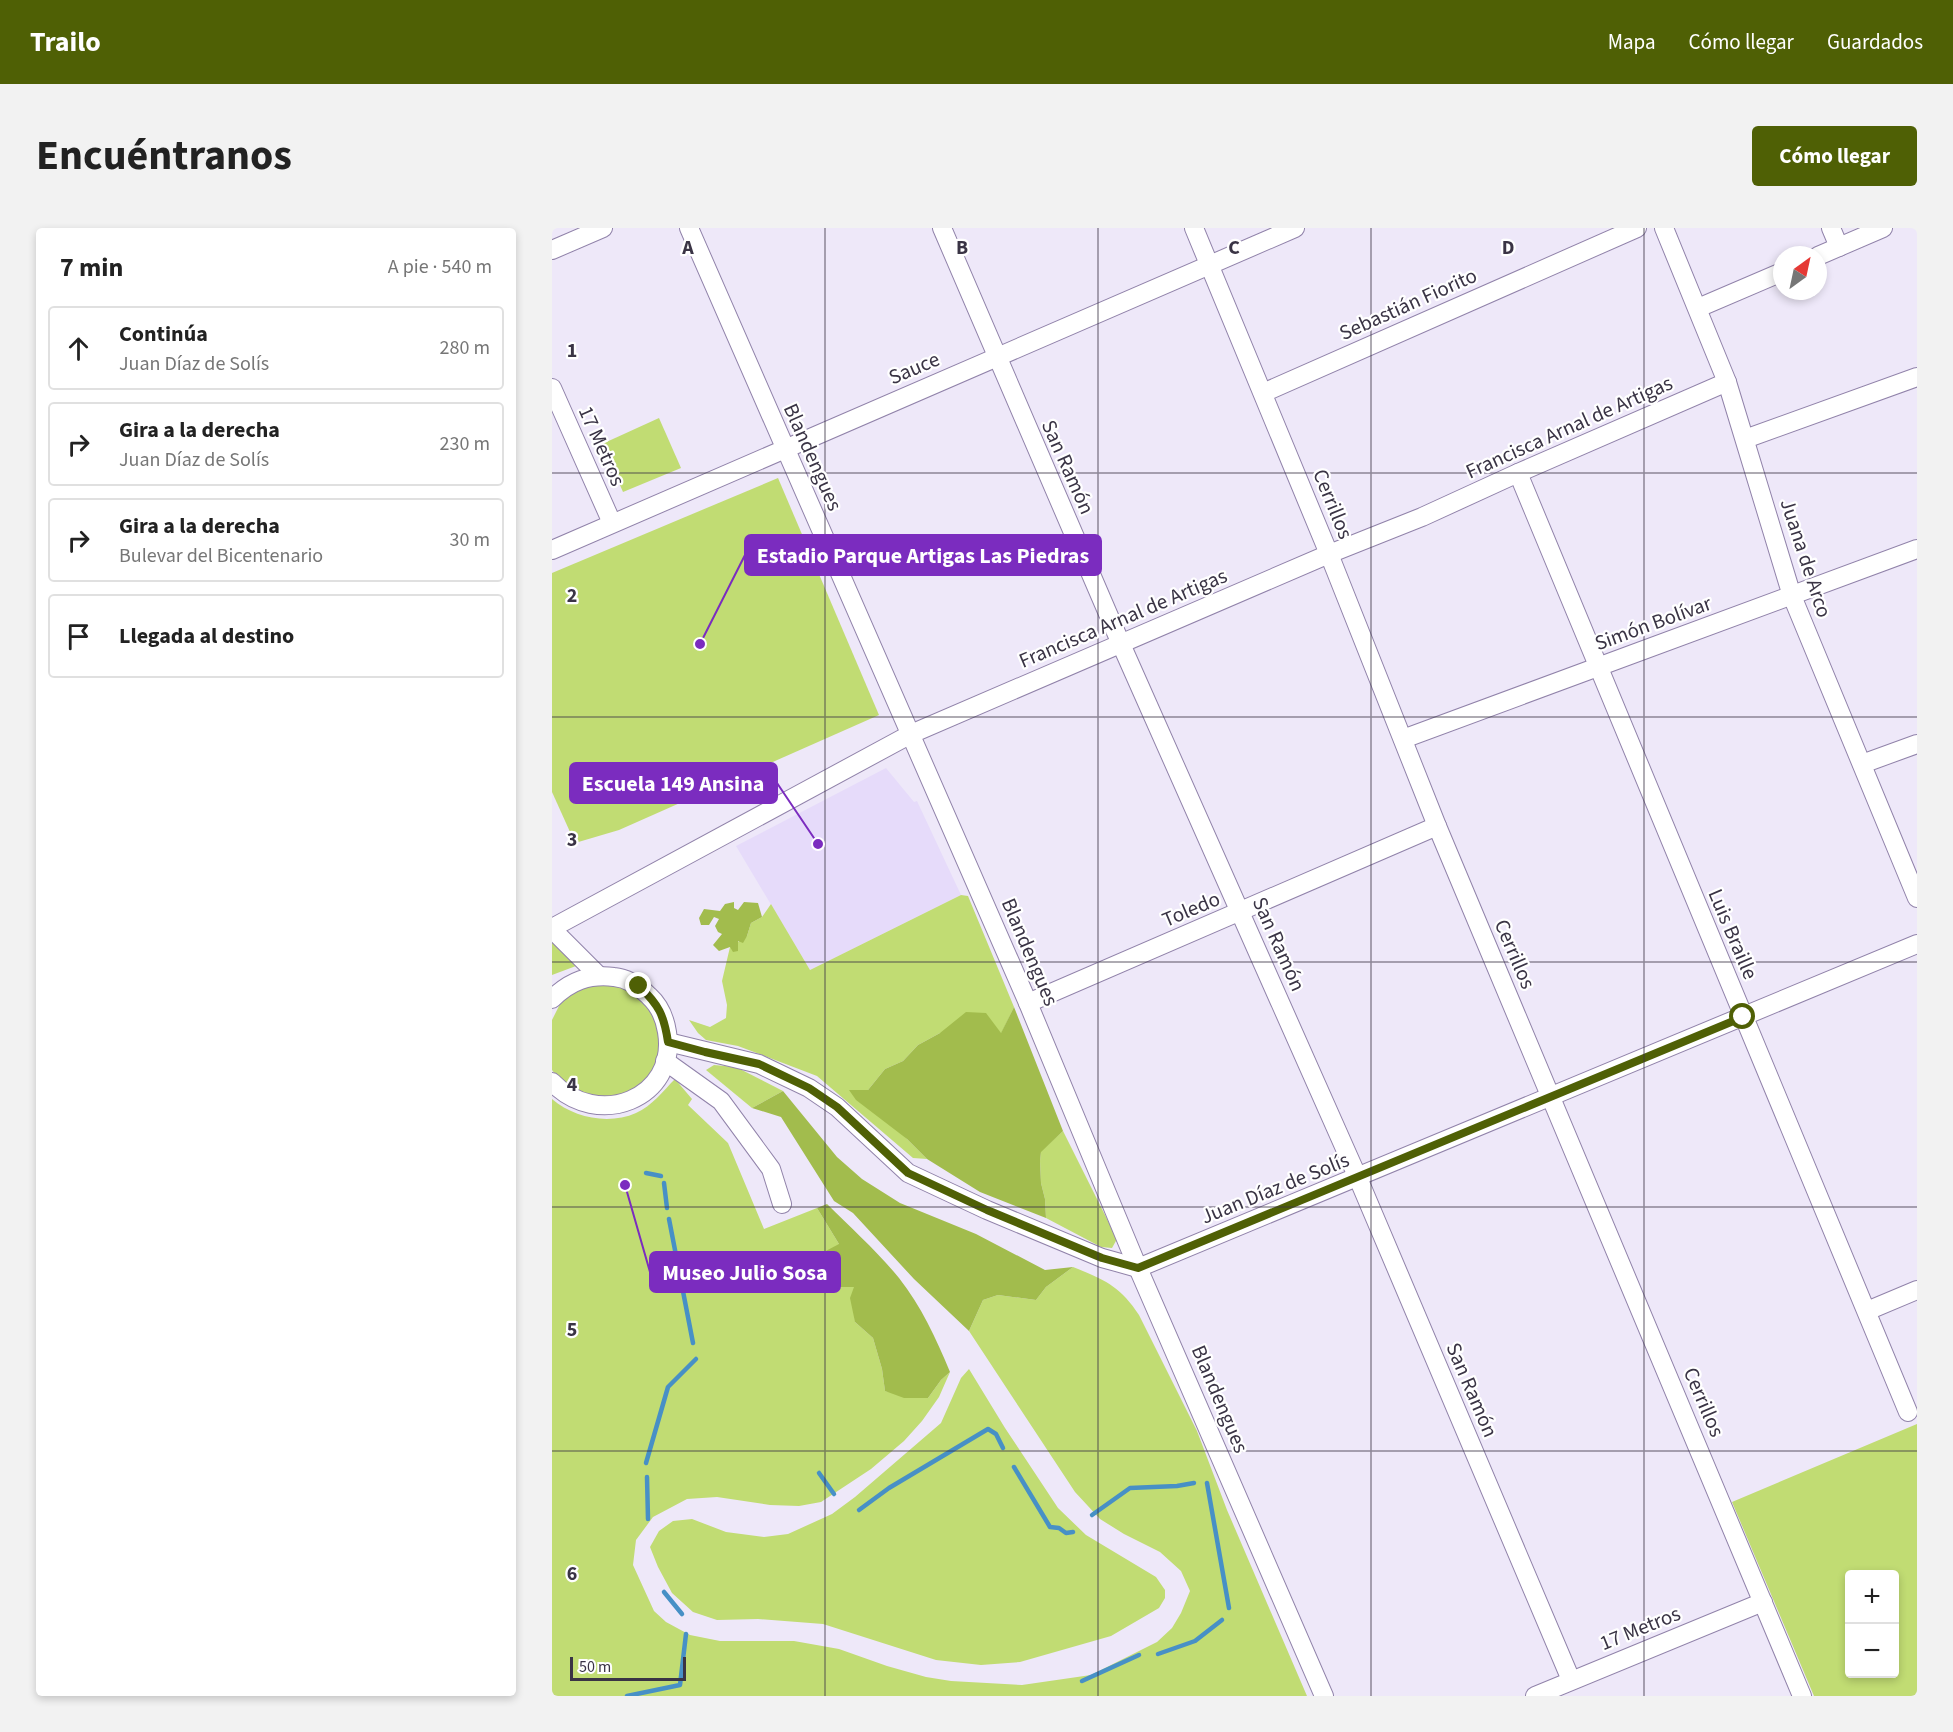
<!DOCTYPE html>
<html lang="es">
<head>
<meta charset="utf-8">
<style>
  body { margin:0; font-family:"Source Sans 3",sans-serif; background:#f2f2f2; color:#222 }
  .controls { position:absolute; right:18px; bottom:18px; display:grid; overflow:hidden; border-radius:6px; box-shadow:0 3px 9px #0003 }
  .controls button { width:54px; height:54px; display:grid; place-items:center; padding:0; border:0; border-bottom:2px solid #e0e0e0; background:#fff; color:#222; font:30px sans-serif }
  .compass { position:absolute; left:1221px; top:18px; width:54px; height:54px; border-radius:50%; background:#fff; box-shadow:0 3px 9px #0003; rotate:33deg }
  .scale { position:absolute; left:18px; bottom:15px; width:116px; box-sizing:border-box; padding-left:6px; border:3px solid #3a3445; border-top:0; font-size:16px; line-height:21px; white-space:nowrap; color:#3a3445; -webkit-text-stroke:4px #fff; paint-order:stroke }
  .stop { position:absolute; width:18px; height:18px; margin:-14px; border:4px solid #4f6005; border-radius:50%; background:#fff }
  .stop.end { background:#4f6005; border-color:#fff; box-shadow:0 2px 6px #0008 }
  .list { margin:0; padding:0; list-style:none }
  h2 { display:flex; justify-content:space-between; align-items:center; height:78px; margin:0; padding:0 24px; font-size:26px }
  h2 small { font-size:20px; font-weight:400; color:#767676 }
  .list li { display:grid; grid-template-columns:39px 1fr auto; gap:18px; align-items:center; box-sizing:border-box; height:84px; margin:0 12px 12px; padding:0 12px; border:2px solid #e0e0e0; border-radius:6px }
  .list b { display:block; font-size:22px; white-space:nowrap }
  .list p { margin:0; font-size:20px; white-space:nowrap; color:#767676 }
  .list em { font-size:20px; font-style:normal; color:#767676 }
  .icon { flex:none; width:33px; height:33px; fill:none; stroke:currentColor; stroke-width:2; stroke-linecap:round; stroke-linejoin:round }
  .map { position:relative; flex:none; width:1365px; height:1468px; overflow:hidden; border-radius:6px }
  header { display:flex; align-items:center; gap:36px; box-sizing:border-box; height:84px; padding:0 30px; background:#4f6005; color:#fff }
  header strong { font-size:28px }
  nav { display:flex; gap:33px; margin-inline-start:auto; font-size:21px }
  .intro { display:flex; align-items:center; justify-content:space-between; box-sizing:border-box; height:144px; padding:0 36px }
  h1 { margin:0; font-size:42px }
  .button { padding:15px 27px; border-radius:6px; background:#4f6005; color:#fff; font-size:21px; font-weight:700 }
  main { display:flex; gap:36px; padding:0 36px }
  aside { flex:1; background:#fff; border-radius:6px; box-shadow:0 3px 9px #0003 }
  .map>svg:first-child { display:block }
  .built { fill:#e6dbfa }
  .green { fill:#c1dc73; fill-rule:evenodd }
  .forest { fill:#a2bc4d }
  .lines { fill:none; stroke-linecap:round; stroke-linejoin:round }
  .stream { stroke:#4790c6; stroke-width:4.5 }
  .minor-casing { stroke:#9183aa; stroke-width:20 }
  .minor { stroke:#fff; stroke-width:18 }
  .route { stroke:#4f6005; stroke-width:8 }
  .grid { fill:none; stroke:#3a3445; stroke-width:1.5; stroke-opacity:0.55 }
  .labels { text-anchor:middle; dominant-baseline:central; stroke-width:4.5; stroke-linejoin:round; paint-order:stroke }
  .street-label { font-size:21px; fill:#3a3445; stroke:#fff }
  .grid-label { font-size:20px; text-anchor:middle; font-weight:bold; fill:#3a3445; stroke:#fff; stroke-width:4.5; stroke-linejoin:round; paint-order:stroke }
  .leader { fill:none; stroke:#7b2cbf; stroke-width:2 }
  .callout-dot { fill:#7b2cbf; stroke:#fff; stroke-width:2 }
  .callout { fill:#7b2cbf; stroke:#7b2cbf; stroke-width:2 }
  .callout-label { font-size:22px; text-anchor:middle; font-weight:bold; fill:#fff }
</style>
</head>
<body>
<header>
<strong>Trailo</strong>
<nav><a>Mapa</a><a>Cómo llegar</a><a>Guardados</a></nav>
</header>
<div class="intro"><h1>Encuéntranos</h1><a class="button">Cómo llegar</a></div>
<main>
<aside>
<h2>7 min<small>A pie · 540 m</small></h2>
<ul class="list">
<li><svg class="icon" aria-label="ahead" viewBox="0 0 24 24"><path d="M12 20V5M6 11l6-6 6 6"/></svg><div><b>Continúa</b><p>Juan Díaz de Solís</p></div><em>280 m</em></li>
<li><svg class="icon" aria-label="right" viewBox="0 0 24 24"><path d="M7 20v-9h11M14 6l5 5-5 5"/></svg><div><b>Gira a la derecha</b><p>Juan Díaz de Solís</p></div><em>230 m</em></li>
<li><svg class="icon" aria-label="right" viewBox="0 0 24 24"><path d="M7 20v-9h11M14 6l5 5-5 5"/></svg><div><b>Gira a la derecha</b><p>Bulevar del Bicentenario</p></div><em>30 m</em></li>
<li><svg class="icon" aria-label="arrive" viewBox="0 0 24 24"><path d="M6 21V4h12l-3 4 3 4H6"/></svg><div><b>Llegada al destino</b></div></li>
</ul>
</aside>
<div class="map">
<svg width="1365" height="1468" viewBox="0 0 1365 1468">
  <rect width="100%" height="100%" fill="#eee8f9"/>
  <polygon class="built" points="334,540 362,574 365,573 409,667 258,742 184,618"/>
  <g class="green">
    <polygon points="107,190 129,240 71,264 50,216"/>
    <polygon points="226,250 327,487 67,602 23,615 0,564 0,345"/>
    <polygon points="409,667 416,668 462,779 449,806 388,805 366,817 351,833 333,841 316,862 355,911 375,931 361,930 265,848 186,818 154,812 146,805 137,792 158,799 174,790 175,777 170,753 178,719 195,708 199,695 210,689 219,676 258,742"/>
    <polygon points="0,714 24,738 0,747"/>
    <path d="M34,755c10,1 22,0 32,3 69,21 49,126 -28,108 -16,-3 -29,-11 -38,-24v-50l13,-26z"/>
    <polygon points="162,837 184,839 231,863 200,880 154,842"/>
    <path d="M123,851l17,20 -4,6 40,38 36,86 53,-21 22,36 15,43 1,35 18,16 9,31 3,22 43,7 13,-18 9,-8 -11,25 -17,24 -18,20 -33,28 -50,33 -22,4 -29,-1 -53,-8 -30,2 -34,18 -17,23 -3,25 21,46 12,11 24,13 30,6h74l45,8 48,17 39,11 25,4 71,4 69,-10 66,-33 15,-14 9,-15 9,-22 -9,-20 -21,-19 -36,-18 -24,-15 -25,-27 -106,-161 14,-31 15,-5 38,5 10,-13 27,-20c32,13 47,19 66,48l58,116 30,79 80,186h-755v-597c22,19 57,26 84,14 16,-7 27,-22 39,-34z"/>
    <polygon points="511,903 565,1011 560,1020 549,1019 494,990 493,971 489,955 488,933 489,923"/>
    <polygon points="417,1141 453,1200 506,1280 534,1307 604,1349 613,1362 613,1370 607,1380 559,1408 468,1434 429,1437 384,1432 271,1396 206,1391 165,1392 141,1384 120,1365 106,1339 98,1319 107,1303 121,1293 140,1291 174,1304 212,1309 236,1306 280,1286 303,1269 389,1195 409,1150"/>
    <path d="M1365,1196v272h-103l-82,-194zM1298,1346h44v100h-44z"/>
  </g>
  <g class="forest">
    <polygon points="182,674 182,680 186,682 192,674 206,675 210,689 199,695 195,708 191,715 186,713 186,723 181,724 178,719 167,723 161,717 170,706 166,704 163,698 167,691 162,689 157,697 149,697 147,690 152,681 168,683 173,676"/>
    <polygon points="462,779 511,903 489,924 488,933 489,955 493,971 494,990 428,964 375,931 355,911 304,872 297,862 316,862 333,841 351,833 366,817 388,805 414,784 434,785 449,805"/>
    <polygon points="231,863 285,929 310,951 348,975 424,1006 493,1042 521,1039 494,1059 484,1072 446,1067 431,1072 417,1103 362,1051 301,985 282,973 229,889 200,880"/>
    <path d="M275,976c24,24 50,47 72,74 22,28 37,60 51,94l-9,8 -13,18h-24l-19,-7 -3,-22 -9,-31 -18,-16 -5,-24 4,-11h-16l-16,-10v-24l17,-9 -22,-36z"/>
  </g>
  <g class="lines">
    <g class="stream">
      <polyline points="94,945 109,948"/>
      <polyline points="112,955 115,980"/>
      <polyline points="117,991 141,1115"/>
      <polyline points="94,1235 116,1159 144,1131"/>
      <polyline points="462,1239 498,1299 507,1300 514,1305 521,1304"/>
      <polyline points="267,1245 282,1266"/>
      <polyline points="95,1249 96,1291"/>
      <polyline points="655,1255 677,1380"/>
      <polyline points="307,1282 337,1260 436,1201 444,1206 451,1220"/>
      <polyline points="540,1287 578,1260 625,1258 642,1255"/>
      <polyline points="112,1364 130,1386"/>
      <polyline points="606,1426 643,1413 670,1392"/>
      <polyline points="530,1453 587,1427"/>
      <polyline points="75,1468 128,1457 134,1406"/>
    </g>
    <defs>
      <g id="minor">
        <polyline points="137,0 476,775 586,1040 772,1468"/>
        <polyline points="390,0 569,416 806,950 1019,1452"/>
        <polyline points="642,0 777,326 885,598 1250,1468"/>
        <polyline points="1112,0 1175,154 1240,368 1365,670"/>
        <polyline points="1279,0 1287,19"/>
        <polyline points="0,22 51,0"/>
        <polyline points="1266,28 1331,0"/>
        <polyline points="1146,80 1230,44"/>
        <polyline points="0,160 60,295"/>
        <polyline points="711,165 1085,0"/>
        <polyline points="1193,211 1365,149"/>
        <polyline points="966,245 1356,1184"/>
        <polyline points="0,322 743,0"/>
        <polyline points="851,511 1365,321"/>
        <polyline points="1310,536 1365,516"/>
        <polyline points="0,700 359,506 777,326 870,289 966,245 1175,154"/>
        <polyline points="0,701 46,747"/>
        <path d="M0,771c18,-18 37,-25 62,-22 14,1 26,10 35,19 11,10 16,23 18,36 11,67 -70,98 -115,50"/>
        <polyline points="476,775 885,598"/>
        <polyline points="116,814 207,836 257,860 285,879 356,945 435,982 550,1030 586,1040 1365,716"/>
        <polyline points="113,833 169,873 219,941 230,976"/>
        <polyline points="1315,1083 1365,1062"/>
        <polyline points="983,1468 1211,1374"/>
      </g>
    </defs>
    <use href="#minor" class="minor-casing"/>
    <use href="#minor" class="minor"/>
  </g>
  <g class="lines">
    <path class="route" d="M87,758c20,19 25,29 29,56l37,10 54,12 50,24 28,19 71,66 79,37 115,48 36,10 605,-251"/>
  </g>
  <path class="grid" d="M273,0v1468M546,0v1468M819,0v1468M1092,0v1468M0,245h1365M0,489h1365M0,734h1365M0,979h1365M0,1223h1365"/>
  <g class="labels">
    <g class="street-label">
      <text transform="translate(856 76) rotate(-24)">Sebastián Fiorito</text>
      <text transform="translate(362 140) rotate(-23)">Sauce</text>
      <text transform="translate(1017 199) rotate(-24)">Francisca Arnal de Artigas</text>
      <text transform="translate(50 218) rotate(66)">17 Metros</text>
      <text transform="translate(261 229) rotate(66)">Blandengues</text>
      <text transform="translate(516 239) rotate(66)">San Ramón</text>
      <text transform="translate(781 276) rotate(68)">Cerrillos</text>
      <text transform="translate(1254 330) rotate(72)">Juana de Arco</text>
      <text transform="translate(571 390) rotate(-23)">Francisca Arnal de Artigas</text>
      <text transform="translate(1101 395) rotate(-20)">Simón Bolívar</text>
      <text transform="translate(639 681) rotate(-23)">Toledo</text>
      <text transform="translate(1181 706) rotate(67)">Luis Braille</text>
      <text transform="translate(727 716) rotate(66)">San Ramón</text>
      <text transform="translate(478 724) rotate(67)">Blandengues</text>
      <text transform="translate(963 726) rotate(67)">Cerrillos</text>
      <text transform="translate(723 960) rotate(-22)">Juan Díaz de Solís</text>
      <text transform="translate(920 1162) rotate(67)">San Ramón</text>
      <text transform="translate(668 1171) rotate(67)">Blandengues</text>
      <text transform="translate(1152 1174) rotate(67)">Cerrillos</text>
      <text transform="translate(1088 1400) rotate(-22)">17 Metros</text>
    </g>
  </g>
  <g class="grid-label">
    <text x="136" y="26">A</text>
    <text x="410" y="26">B</text>
    <text x="682" y="26">C</text>
    <text x="956" y="26">D</text>
    <text x="20" y="129">1</text>
    <text x="20" y="374">2</text>
    <text x="20" y="618">3</text>
    <text x="20" y="863">4</text>
    <text x="20" y="1108">5</text>
    <text x="20" y="1352">6</text>
  </g>
  <path class="leader" d="M148 416L193 327M266 616L225 555M73 957L98 1044"/>
  <g class="callout-dot">
    <circle cx="148" cy="416" r="6"/>
    <circle cx="266" cy="616" r="6"/>
    <circle cx="73" cy="957" r="6"/>
  </g>
  <g class="callout">
    <rect x="193" y="307" width="356" height="40" rx="6"/>
    <rect x="18" y="535" width="207" height="40" rx="6"/>
    <rect x="98" y="1024" width="190" height="40" rx="6"/>
  </g>
  <g class="callout-label">
    <text x="371" y="335">Estadio Parque Artigas Las Piedras</text>
    <text x="121" y="563">Escuela 149 Ansina</text>
    <text x="193" y="1052">Museo Julio Sosa</text>
  </g>
</svg>
<div class="controls">
<button>+</button>
<button>−</button>
</div>
<svg class="compass" viewBox="-18 -18 36 36"><path d="M0-13l5 13h-10z" fill="#e53935"/><path d="M0 13l5-13h-10z" fill="#767676"/></svg>
<div class="scale">50 m</div>
<div class="stop" style="left:1191px;top:789px"></div>
<div class="stop end" style="left:87px;top:758px"></div>
</div>
</main>
</body>
</html>
